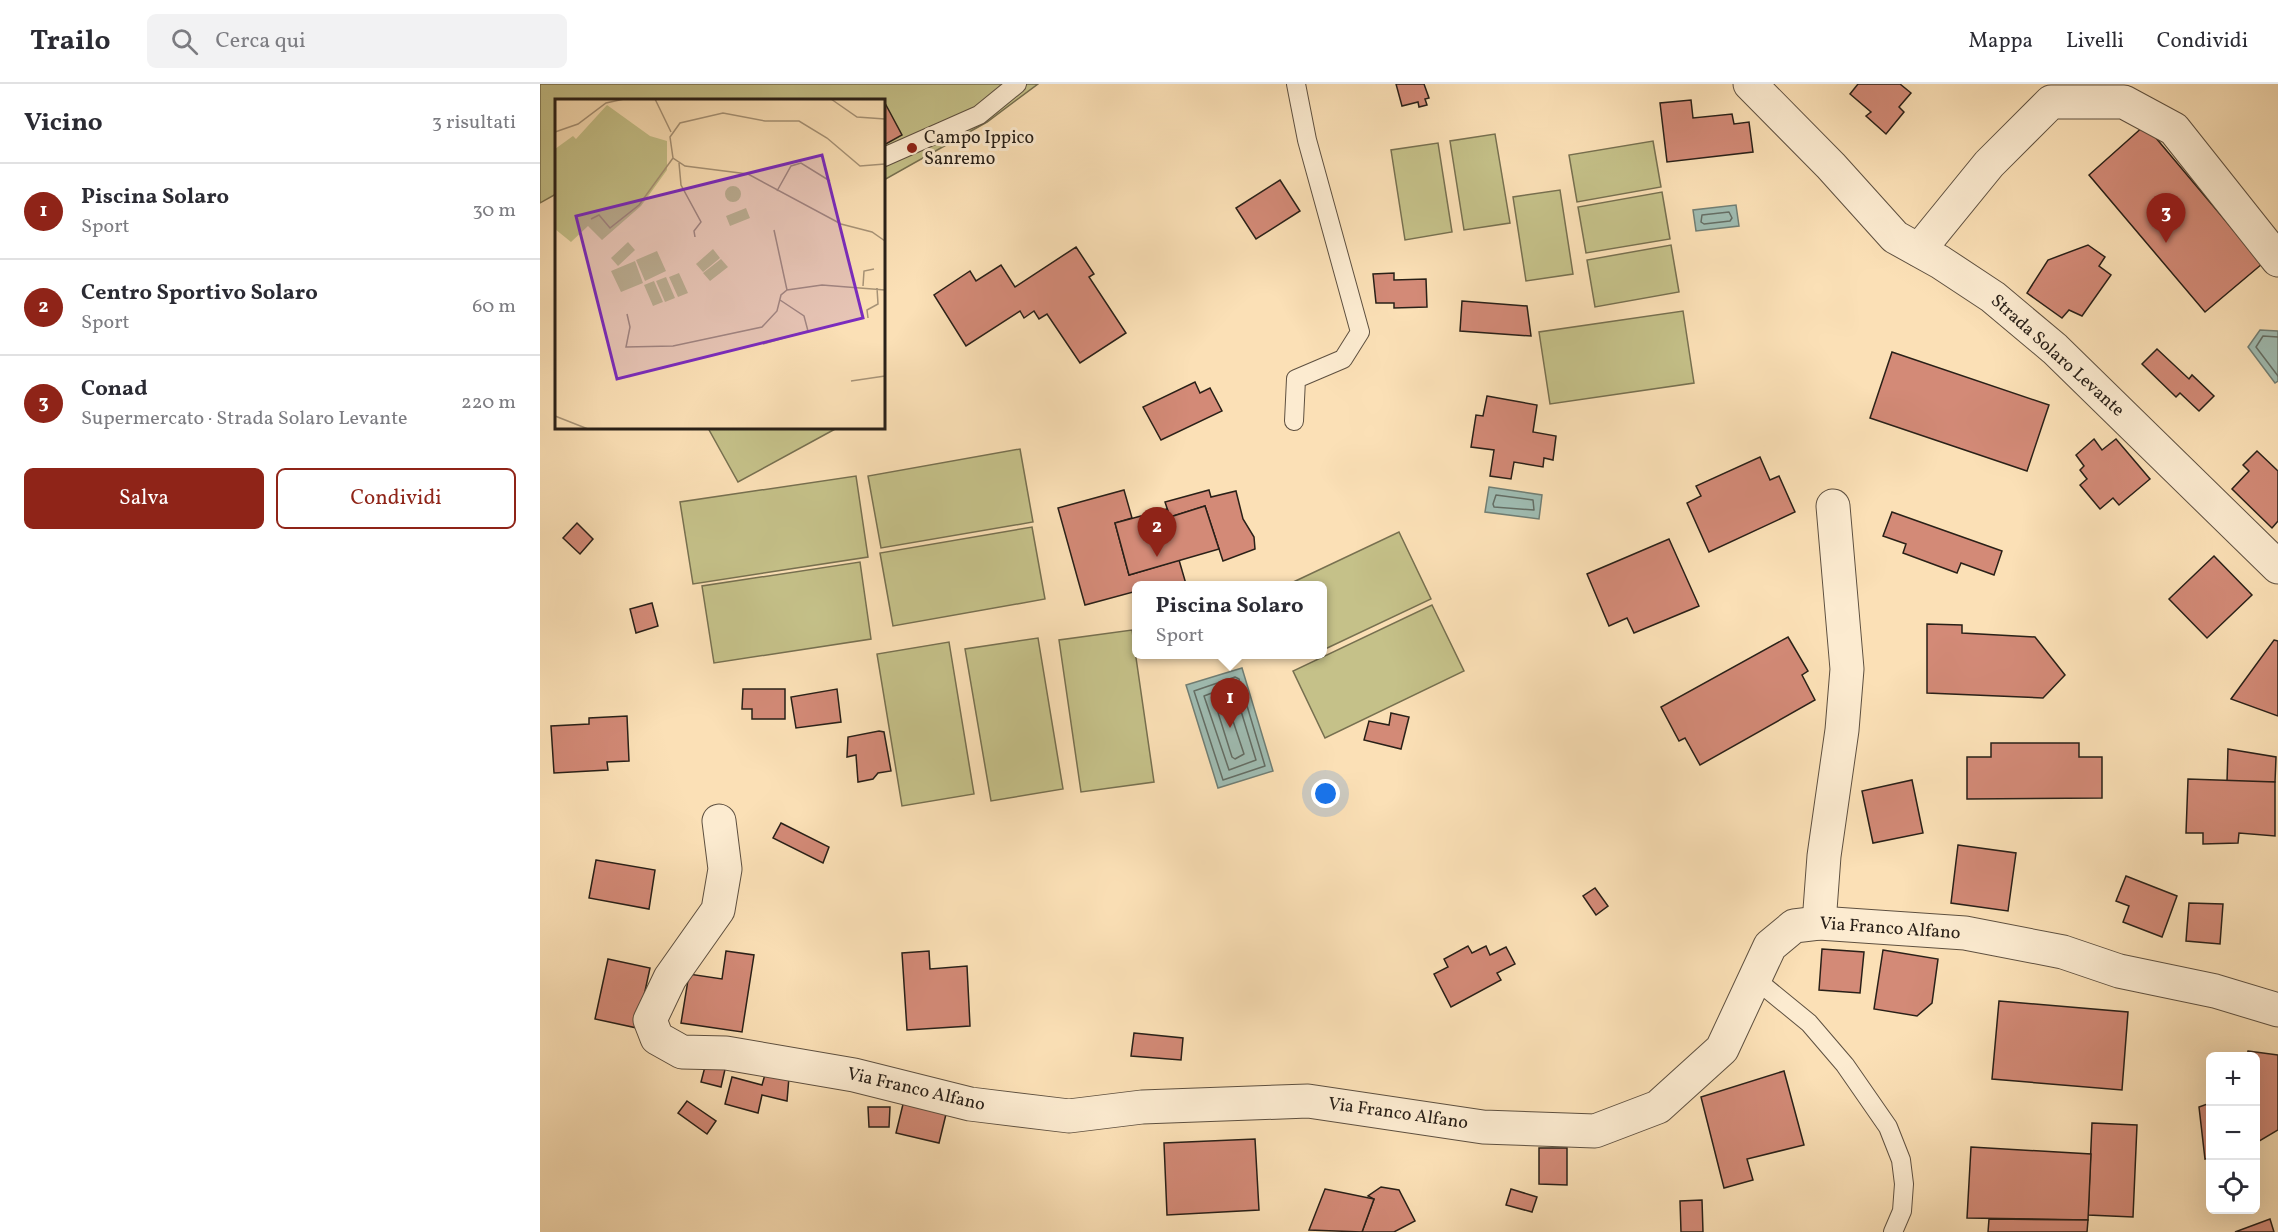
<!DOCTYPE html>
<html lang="it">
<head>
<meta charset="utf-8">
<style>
  body { margin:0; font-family:Vollkorn,serif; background:#f2f2f3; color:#2b2b33 }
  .controls { position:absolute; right:18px; bottom:18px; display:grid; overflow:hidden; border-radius:9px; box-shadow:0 6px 24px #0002 }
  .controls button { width:54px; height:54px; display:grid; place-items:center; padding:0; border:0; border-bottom:2px solid #e1e1e2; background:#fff; color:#2b2b33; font:30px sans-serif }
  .you { position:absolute; left:786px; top:710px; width:21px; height:21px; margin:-15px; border:4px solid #fff; border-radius:50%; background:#1a73e8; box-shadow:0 0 0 9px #1a73e833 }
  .badge { display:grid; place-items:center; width:39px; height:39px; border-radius:50%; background:#8f2418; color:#fff; font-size:20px; font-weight:700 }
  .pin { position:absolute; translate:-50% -50px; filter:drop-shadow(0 2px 3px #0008) }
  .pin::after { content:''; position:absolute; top:32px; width:21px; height:18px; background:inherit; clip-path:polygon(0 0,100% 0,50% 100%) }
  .popup { position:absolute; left:592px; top:497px; width:195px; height:78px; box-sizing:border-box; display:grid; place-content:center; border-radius:9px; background:#fff; filter:drop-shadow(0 2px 4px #0005); font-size:20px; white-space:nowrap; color:#7c7c81 }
  .popup b { font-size:22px; color:#2b2b33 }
  .popup::after { content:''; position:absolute; left:50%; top:100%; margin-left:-12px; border:12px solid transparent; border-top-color:#fff }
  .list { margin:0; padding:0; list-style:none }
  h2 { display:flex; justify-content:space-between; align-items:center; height:78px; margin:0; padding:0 24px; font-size:26px }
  h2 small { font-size:20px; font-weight:400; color:#7c7c81 }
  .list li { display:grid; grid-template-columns:39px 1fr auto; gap:18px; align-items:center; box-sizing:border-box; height:96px; padding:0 24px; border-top:2px solid #e1e1e2 }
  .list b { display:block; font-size:22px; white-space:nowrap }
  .list p { margin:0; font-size:20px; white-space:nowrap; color:#7c7c81 }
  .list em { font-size:20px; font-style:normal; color:#7c7c81 }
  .actions { display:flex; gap:12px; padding:18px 24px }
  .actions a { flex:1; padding:14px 0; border:2px solid #8f2418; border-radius:9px; text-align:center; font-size:21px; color:#8f2418 }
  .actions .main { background:#8f2418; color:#fff }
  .icon { flex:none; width:33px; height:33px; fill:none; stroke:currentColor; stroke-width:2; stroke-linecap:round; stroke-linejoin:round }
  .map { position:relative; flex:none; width:1738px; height:1148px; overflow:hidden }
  header { display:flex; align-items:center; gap:36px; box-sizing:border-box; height:84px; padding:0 30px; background:#fff; border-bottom:2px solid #e1e1e2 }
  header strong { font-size:28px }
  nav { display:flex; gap:33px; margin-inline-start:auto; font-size:21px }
  .search { width:420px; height:54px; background:#f2f2f3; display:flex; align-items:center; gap:15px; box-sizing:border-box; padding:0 21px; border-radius:9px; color:#7c7c81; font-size:22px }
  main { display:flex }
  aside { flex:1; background:#fff }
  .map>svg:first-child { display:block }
  .green { fill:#c5c189; stroke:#777050; stroke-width:1.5 }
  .water { fill:#9fbcb2; stroke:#707e74; stroke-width:1.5 }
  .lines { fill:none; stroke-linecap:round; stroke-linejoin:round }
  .shore { stroke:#646e65; stroke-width:1.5 }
  .building { fill:#d38a77; stroke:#292018; stroke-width:1.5 }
  .lane-casing { stroke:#5e5040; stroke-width:20 }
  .street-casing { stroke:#5e5040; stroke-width:35 }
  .lane { stroke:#fcebd0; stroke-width:18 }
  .street { stroke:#fcebd0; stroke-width:33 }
  .poi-dot { fill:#8f2418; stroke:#fcebd0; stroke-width:2 }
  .labels { text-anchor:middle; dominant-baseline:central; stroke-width:6; stroke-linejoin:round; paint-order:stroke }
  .poi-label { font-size:18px; fill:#292018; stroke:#fcebd0; text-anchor:start }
  .street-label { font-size:18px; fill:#292018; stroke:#fcebd0 }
  .inset-road { fill:none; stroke:#a79377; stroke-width:1.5 }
  .view { fill:#7b2cbf; fill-opacity:0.15; stroke:#7b2cbf; stroke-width:3 }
  .inset-edge { fill:none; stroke:#292018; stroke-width:3 }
</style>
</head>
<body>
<header>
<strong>Trailo</strong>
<div class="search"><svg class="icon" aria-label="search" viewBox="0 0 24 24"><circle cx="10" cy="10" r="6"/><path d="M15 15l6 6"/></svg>Cerca qui</div>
<nav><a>Mappa</a><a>Livelli</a><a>Condividi</a></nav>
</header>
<main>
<aside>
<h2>Vicino<small>3 risultati</small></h2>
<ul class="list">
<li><span class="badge">1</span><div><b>Piscina Solaro</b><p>Sport</p></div><em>30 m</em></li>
<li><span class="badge">2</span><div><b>Centro Sportivo Solaro</b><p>Sport</p></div><em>60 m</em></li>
<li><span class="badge">3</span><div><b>Conad</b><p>Supermercato · Strada Solaro Levante</p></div><em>220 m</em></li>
</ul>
<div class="actions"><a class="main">Salva</a><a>Condividi</a></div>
</aside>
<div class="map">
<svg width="1738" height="1148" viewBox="0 0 1738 1148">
  <rect width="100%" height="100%" fill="#fbe0b6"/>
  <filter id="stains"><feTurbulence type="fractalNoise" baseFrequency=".00333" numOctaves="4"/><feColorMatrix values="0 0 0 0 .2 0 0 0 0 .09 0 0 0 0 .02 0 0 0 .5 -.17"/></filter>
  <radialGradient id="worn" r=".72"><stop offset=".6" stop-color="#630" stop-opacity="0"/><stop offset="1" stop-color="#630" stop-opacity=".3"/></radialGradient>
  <g class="green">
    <polygon points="0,0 498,0 447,38 344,96 344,16 16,16 16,110 0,119"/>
    <polygon points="955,50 970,139 924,146 910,57"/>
    <polygon points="1113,57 1121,103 1037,118 1029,71"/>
    <polygon points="898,59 912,148 865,156 851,66"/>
    <polygon points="1020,106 1033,190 986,197 973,113"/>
    <polygon points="1122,108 1130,155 1046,169 1038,123"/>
    <polygon points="1131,161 1139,208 1055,223 1047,176"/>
    <polygon points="1143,227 1154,299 1010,320 999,248"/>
    <polygon points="168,344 297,344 198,398"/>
    <polygon points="480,365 493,438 341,464 328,392"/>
    <polygon points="316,392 328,473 153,500 140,418"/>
    <polygon points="492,443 505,515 353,542 340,469"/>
    <polygon points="859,448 891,515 783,566 783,502 747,501"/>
    <polygon points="320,478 331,555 174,579 162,502"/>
    <polygon points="892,521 924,587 785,654 753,587"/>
    <polygon points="592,546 614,698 541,708 519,556"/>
    <polygon points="498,554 523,705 451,717 425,565"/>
    <polygon points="409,558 434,710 362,722 337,570"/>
  </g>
  <g class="water">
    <polygon points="1196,121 1199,142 1156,147 1153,126"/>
    <polygon points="1720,246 1738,247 1738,297 1735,299 1708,263"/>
    <polygon points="949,403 1002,411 999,435 945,428"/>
    <polygon points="702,584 733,687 678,704 646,601"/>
  </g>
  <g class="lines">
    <g class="shore">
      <polygon points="1189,128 1192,134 1190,137 1164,140 1161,138 1162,131"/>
      <polyline points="1738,253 1723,252 1716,263 1738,292"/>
      <polygon points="956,411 993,416 994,426 954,423 953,420"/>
      <polygon points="695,593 699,595 725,682 683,696 654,607"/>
      <polygon points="690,602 694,604 716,676 689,686 664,612"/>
      <polygon points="685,613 704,670 695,675 692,673 675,619"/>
    </g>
  </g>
  <g class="building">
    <polygon points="856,0 884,0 889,14 885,15 887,21 879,23 878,18 862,22"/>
    <polygon points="1318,0 1360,0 1371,9 1359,23 1364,28 1346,50 1326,32 1331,28 1310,10"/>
    <polygon points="1151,16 1153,34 1192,30 1194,40 1209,38 1213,68 1127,78 1120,19"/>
    <polygon points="346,21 362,51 344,61 344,23"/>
    <polygon points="1605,41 1722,180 1665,228 1549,91"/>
    <polygon points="740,96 760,127 716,155 696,124"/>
    <polygon points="1548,161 1565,173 1559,182 1571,191 1542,232 1529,226 1522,234 1487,209 1508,176"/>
    <polygon points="536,163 554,190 549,193 586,249 540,279 507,230 499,235 494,227 484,234 480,227 426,262 394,211 430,187 436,197 461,181 475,203"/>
    <polygon points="854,189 854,196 886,195 887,223 854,224 854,219 836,219 833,190"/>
    <polygon points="922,217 987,222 991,252 920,247"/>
    <polygon points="1617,265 1649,295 1652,291 1674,312 1659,327 1640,309 1636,313 1602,280"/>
    <polygon points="1352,268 1509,321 1487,387 1330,334"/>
    <polygon points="655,298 660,309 670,304 682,327 621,356 603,323"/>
    <polygon points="947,312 997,321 993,348 1016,352 1013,376 1004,374 1003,383 974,378 971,395 950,392 954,366 931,363 936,331 943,332"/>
    <polygon points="1554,355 1562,366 1576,355 1610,395 1579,421 1573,414 1560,425 1540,401 1547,395 1540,386 1544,382 1536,371"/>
    <polygon points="1717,367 1738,387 1738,437 1732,444 1692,405 1709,387 1703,381"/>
    <polygon points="1220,373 1230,396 1239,392 1255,428 1169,468 1147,419 1161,412 1156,402"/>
    <polygon points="584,406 592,434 575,439 589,491 639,476 646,500 597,502 597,507 545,521 518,424"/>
    <polygon points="669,406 671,413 696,407 703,435 714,453 715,465 683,477 665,422 630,433 625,418"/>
    <polygon points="665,422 679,465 589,491 575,439 627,425 630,433"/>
    <polygon points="1352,428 1462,467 1454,491 1421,479 1417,489 1363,469 1366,460 1343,452"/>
    <polygon points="37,439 53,455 40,470 23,454"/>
    <polygon points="1129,455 1159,522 1094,549 1087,534 1069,542 1047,490"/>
    <polygon points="1674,472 1712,511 1667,554 1629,515"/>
    <polygon points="112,519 118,542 96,549 90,525"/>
    <polygon points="1387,540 1422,541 1422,549 1495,553 1525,591 1503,614 1387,609"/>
    <polygon points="1248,553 1268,587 1262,591 1275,616 1160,681 1145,654 1139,657 1121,623"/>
    <polygon points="1734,556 1738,557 1738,632 1691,615"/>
    <polygon points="203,605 245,605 245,635 212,635 212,625 202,625"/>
    <polygon points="297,605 301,638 256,644 251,613"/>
    <polygon points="851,629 869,633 861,665 824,656 829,637 849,641"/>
    <polygon points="87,632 89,677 67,678 68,686 14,689 11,642 49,640 49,634"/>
    <polygon points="339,647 344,648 351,687 338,689 333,695 318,698 316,671 307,673 308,653"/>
    <polygon points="1451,659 1539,659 1539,673 1562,673 1562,714 1427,715 1427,673 1451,673"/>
    <polygon points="1688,665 1736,673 1735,698 1687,698"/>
    <polygon points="1648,695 1735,698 1735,752 1699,749 1698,759 1663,760 1663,749 1646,749"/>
    <polygon points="1372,696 1383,749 1333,759 1322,707"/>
    <polygon points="241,739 289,763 283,779 233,754"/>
    <polygon points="1418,761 1476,769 1468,827 1411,819"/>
    <polygon points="56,776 115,786 109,825 49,814"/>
    <polygon points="1586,792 1637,812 1622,853 1583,838 1589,822 1576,817"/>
    <polygon points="1055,804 1068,822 1056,831 1043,812"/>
    <polygon points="1649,819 1683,820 1680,860 1646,857"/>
    <polygon points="928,862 932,869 946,862 950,871 966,863 975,880 957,889 961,896 911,923 894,890 908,883 904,875"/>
    <polygon points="1282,865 1324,868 1320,909 1279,906"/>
    <polygon points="1343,866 1398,875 1392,919 1377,932 1334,925"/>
    <polygon points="186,867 214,871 202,948 141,939 149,890 182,895"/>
    <polygon points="389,867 390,885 427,882 430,942 367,946 362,869"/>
    <polygon points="68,875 110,884 97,944 55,935"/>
    <polygon points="1459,917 1588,928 1582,1006 1452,995"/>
    <polygon points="594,949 643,954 641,976 591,972"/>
    <polygon points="1708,967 1738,971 1738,1046 1716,1059 1716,972 1707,972"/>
    <polygon points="167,975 186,981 181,1003 161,998"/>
    <polygon points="226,987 249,993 247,1017 222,1011 218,1029 185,1020 192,993 222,1001"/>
    <polygon points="1244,987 1264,1061 1207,1075 1213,1096 1184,1104 1161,1013"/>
    <polygon points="365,1012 408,1022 399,1059 356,1049"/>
    <polygon points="147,1017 176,1037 167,1050 138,1029"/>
    <polygon points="1670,1019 1670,1074 1665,1075 1659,1023"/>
    <polygon points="328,1023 350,1023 349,1043 329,1043"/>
    <polygon points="1552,1039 1597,1041 1593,1133 1548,1131"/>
    <polygon points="715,1055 719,1126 627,1131 624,1059"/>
    <polygon points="1431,1063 1551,1070 1548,1136 1427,1134"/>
    <polygon points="999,1064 1027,1064 1027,1101 999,1100"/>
    <polygon points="841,1103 859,1106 875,1137 854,1148 822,1148 834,1115 828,1112"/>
    <polygon points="785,1105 834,1115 822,1148 769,1146"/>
    <polygon points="971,1105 997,1113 992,1128 966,1121"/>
    <polygon points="1162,1116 1163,1148 1141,1148 1140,1117"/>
    <polygon points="1449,1135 1548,1136 1547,1148 1448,1148"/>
    <polygon points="1730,1135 1734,1148 1695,1148"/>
  </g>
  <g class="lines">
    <defs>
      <g id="lane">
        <polyline points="344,73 439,31 477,0"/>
        <polyline points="754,337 756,295 803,275 820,248 767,56 756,0"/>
        <polyline points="1214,894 1269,939 1305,981 1348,1043 1361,1076 1364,1100 1362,1127 1353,1148"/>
      </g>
      <g id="street">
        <polyline points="1210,0 1291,82 1355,153 1400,178 1453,213 1515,265 1738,483"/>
        <polyline points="1379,166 1449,80 1511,18 1584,18 1634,45 1738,176"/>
        <polyline points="179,737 185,785 178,826 130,894 110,936 117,954 142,968 186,969 314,991 430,1020 529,1032 602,1023 768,1017 943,1043 1055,1047 1118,1023 1182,965 1230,862 1254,842 1279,839 1425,849 1523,868 1579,887 1675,907 1738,926"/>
        <polyline points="1279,839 1284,772 1302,646 1307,585 1293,422"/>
      </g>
    </defs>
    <use href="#lane" class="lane-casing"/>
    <use href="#street" class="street-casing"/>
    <use href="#lane" class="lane"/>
    <use href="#street" class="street"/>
  </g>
  <circle class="poi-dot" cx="372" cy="64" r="6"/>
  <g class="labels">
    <g class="poi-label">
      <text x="384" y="54">Campo Ippico<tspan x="384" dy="21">Sanremo</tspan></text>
    </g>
    <g class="street-label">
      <text transform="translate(1517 272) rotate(42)">Strada Solaro Levante</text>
      <text transform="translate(1350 845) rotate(4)">Via Franco Alfano</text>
      <text transform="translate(376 1006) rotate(13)">Via Franco Alfano</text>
      <text transform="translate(858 1030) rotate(8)">Via Franco Alfano</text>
    </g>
  </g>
  <g transform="translate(15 15)">
    <rect width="330" height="330" fill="#fbe0b6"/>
    <path d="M52,6l43,31 17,5v29l-26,36 -39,34 -14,-14 -17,16 -16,-13v-80l18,-13 3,3zM170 95a8 8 0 1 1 16 0a8 8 0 1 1-16 0ZM191,109l4,10 -20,8 -4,-10zM73,143l7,8 -17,16 -7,-8zM158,150l7,9 -17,14 -7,-8zM102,152l9,20 -21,10 -9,-21zM166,160l7,8 -18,14 -7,-8zM80,162l8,22 -22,9 -10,-21zM124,174l9,20 -10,4 -9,-20zM111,178l9,21 -10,4 -9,-21zM99,182l9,21 -10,4 -9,-21z" fill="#c5c189"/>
    <path class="inset-road" d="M100,0l16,33M276,0l26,18 28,2M0,33l23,-8 28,-21 18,-4M124,64l2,22 20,37 -7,9 1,6M330,65l-25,2 -33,-28 -28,-17h-34l-42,-8 -43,10 -10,14 3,21 12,8 63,8 93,50 31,8 13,9M222,92l14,-25 10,-3 29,18M36,120l8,-4 11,13 29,-23 34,-47M219,131l13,60M308,187l1,-15 10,-2M72,215l3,13 -4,20 47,-1 89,-19 15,-16 4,-16 6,-5 35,-5 63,5M313,219l-1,-8 11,-6 -1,-16M208,245l45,-13 -4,-15 -24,-16M296,282l34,-5M0,317l33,13"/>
    <path class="view" d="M267,56l41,163 -246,61 -41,-163z"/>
    <rect width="330" height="330" class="inset-edge"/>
  </g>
  <rect width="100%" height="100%" filter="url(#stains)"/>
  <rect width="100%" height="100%" fill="url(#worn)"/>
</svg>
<div class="controls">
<button>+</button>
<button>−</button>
<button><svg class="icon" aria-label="locate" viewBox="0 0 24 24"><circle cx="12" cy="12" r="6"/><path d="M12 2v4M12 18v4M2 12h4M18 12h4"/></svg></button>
</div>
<div class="you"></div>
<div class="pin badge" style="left:690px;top:644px">1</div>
<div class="popup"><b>Piscina Solaro</b>Sport</div>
<div class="pin badge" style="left:617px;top:473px">2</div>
<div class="pin badge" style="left:1626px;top:159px">3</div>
</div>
</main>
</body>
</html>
